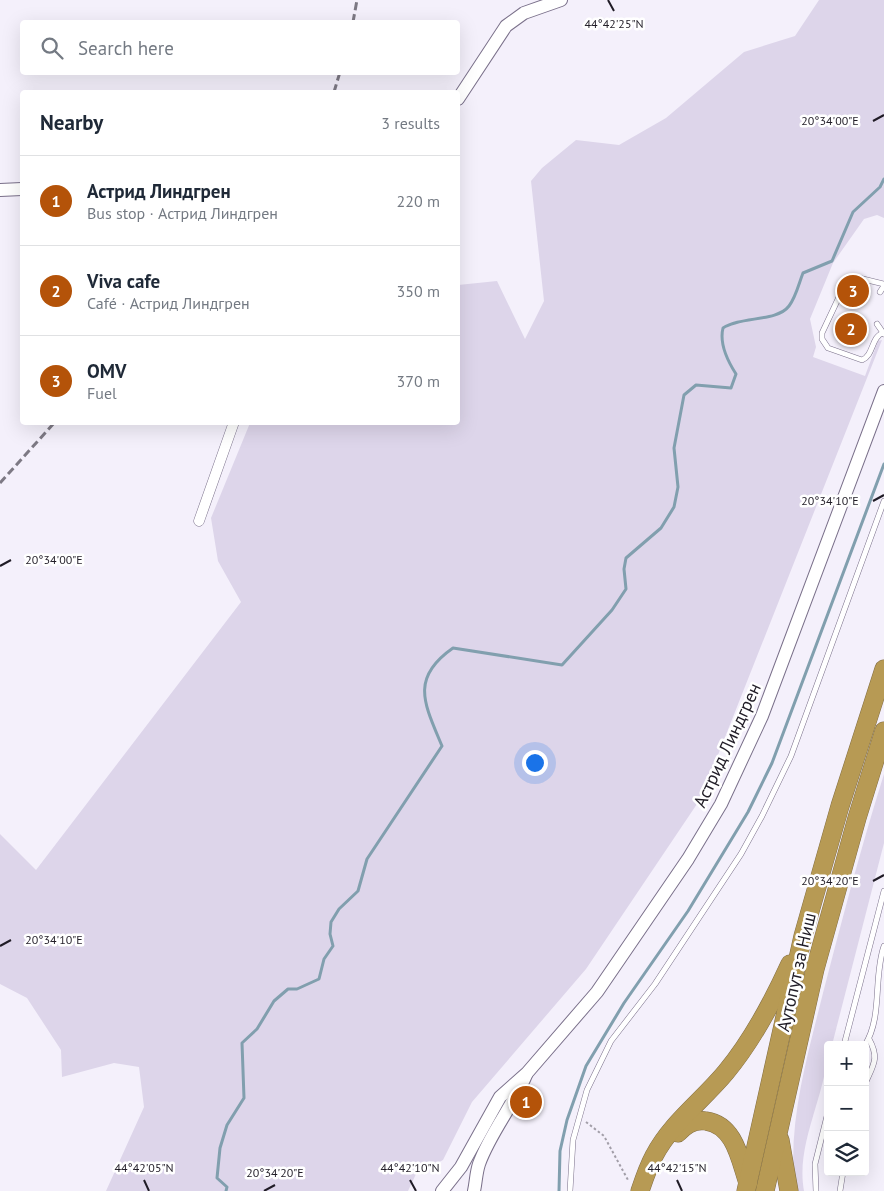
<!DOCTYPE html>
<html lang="en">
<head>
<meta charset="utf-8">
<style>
  body { margin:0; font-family:"PT Sans",sans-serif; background:#f2f2f3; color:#1f2937 }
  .controls { position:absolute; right:15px; bottom:15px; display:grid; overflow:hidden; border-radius:5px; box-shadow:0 5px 20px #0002 }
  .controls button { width:45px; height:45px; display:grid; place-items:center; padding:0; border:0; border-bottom:1px solid #e0e1e3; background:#fff; color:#1f2937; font:25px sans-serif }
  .you { position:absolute; left:534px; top:762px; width:18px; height:18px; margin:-12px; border:4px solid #fff; border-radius:50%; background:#1a73e8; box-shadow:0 0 0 8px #1a73e833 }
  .badge { display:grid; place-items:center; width:32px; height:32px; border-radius:50%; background:#b45309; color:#fff; font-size:16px; font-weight:700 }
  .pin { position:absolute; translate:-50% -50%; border:2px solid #fff; box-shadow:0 1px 5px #0006 }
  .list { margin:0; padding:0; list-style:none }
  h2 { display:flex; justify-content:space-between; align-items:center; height:65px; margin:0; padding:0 20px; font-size:21px }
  h2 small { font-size:16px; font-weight:400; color:#747a83 }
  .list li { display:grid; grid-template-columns:32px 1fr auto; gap:15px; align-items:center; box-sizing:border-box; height:90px; padding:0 20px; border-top:1px solid #e0e1e3 }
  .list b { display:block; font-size:19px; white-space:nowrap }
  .list p { margin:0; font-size:16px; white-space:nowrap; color:#747a83 }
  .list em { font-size:16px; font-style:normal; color:#747a83 }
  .icon { flex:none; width:28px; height:28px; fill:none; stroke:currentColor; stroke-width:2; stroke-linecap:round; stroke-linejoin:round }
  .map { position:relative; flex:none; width:884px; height:1191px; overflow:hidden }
  .search { position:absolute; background:#fff; box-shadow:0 5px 20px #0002; left:20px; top:20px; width:440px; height:55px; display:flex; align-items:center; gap:12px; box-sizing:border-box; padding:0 18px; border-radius:5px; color:#747a83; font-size:19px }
  .panel { position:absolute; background:#fff; box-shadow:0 5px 20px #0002; left:20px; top:90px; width:440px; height:335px; border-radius:5px }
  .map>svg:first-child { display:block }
  .green { fill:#ddd5ea }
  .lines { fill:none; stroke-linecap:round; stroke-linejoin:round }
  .stream { stroke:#819fae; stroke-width:3 }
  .service-casing { stroke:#7a708a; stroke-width:6 }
  .minor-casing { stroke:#7a708a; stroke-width:11 }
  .tertiary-casing { stroke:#7a708a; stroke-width:14 }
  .motorway-casing { stroke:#826e44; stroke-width:19 }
  .path { stroke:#a29ea8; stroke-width:2; stroke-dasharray:2.5 2.5; stroke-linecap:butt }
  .service { stroke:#fff; stroke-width:5 }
  .minor { stroke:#fff; stroke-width:10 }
  .tertiary { stroke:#fff; stroke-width:12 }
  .motorway { stroke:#b79a54; stroke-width:18 }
  .rail { stroke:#7d7984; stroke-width:3; stroke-dasharray:8 4; stroke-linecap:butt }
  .ticks { fill:none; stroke:#201c26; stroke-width:2 }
  .labels { text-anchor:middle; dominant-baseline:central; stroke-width:5; stroke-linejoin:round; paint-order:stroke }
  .street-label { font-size:18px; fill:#201c26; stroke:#fff }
  .ticks-label { font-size:12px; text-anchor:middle; fill:#201c26; stroke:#fff; stroke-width:5; stroke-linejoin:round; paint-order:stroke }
</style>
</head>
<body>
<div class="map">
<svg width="884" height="1191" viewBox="0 0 884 1191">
  <rect width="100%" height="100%" fill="#f4f0fb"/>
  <g class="green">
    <polygon points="819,0 884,0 884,218 877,215 864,219 833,263 810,319 816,347 813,357 865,376 878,341 882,340 701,798 586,969 472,1102 443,1160 416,1174 408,1191 106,1191 144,1107 139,1067 114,1063 62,1077 61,1050 27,998 0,984 0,834 36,870 241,602 218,561 211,518 250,423 458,422 458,285 497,281 525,339 544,301 531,181 542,168 576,140 619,145 666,118 744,52 795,36"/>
    <path d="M884,774v69l-52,202h-4c0,48 -33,97 -24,146h-9c-8,-67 12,-133 28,-198 19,-73 38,-146 61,-219z"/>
  </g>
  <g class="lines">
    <g class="stream">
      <path d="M226,1191l1,-4 -10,-9 3,-30 7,-23 17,-27 -2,-55 15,-14 17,-28 14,-12h9l22,-10 5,-20 9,-13 -3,-12 1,-12 8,-13 19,-18 9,-32 75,-113c-18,-43 -32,-68 11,-98l109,17 50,-55 14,-21 -2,-20 2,-11 35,-30 13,-21 4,-20 -4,-39 10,-53 12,-10 35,3 5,-14c-9,-14 -17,-30 -13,-46 18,-12 54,-6 66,-22 7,-9 10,-23 14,-33l29,-12 21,-49 27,-25 4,-8"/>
      <polyline points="559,1191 560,1151 567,1120 586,1066 624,1003 688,911 748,812 772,763 884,464"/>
    </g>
    <defs>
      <g id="service">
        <polyline points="880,292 884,286"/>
        <polyline points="877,324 884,334"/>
        <path d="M883,333c-12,4 -9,22 -21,27l-34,-12 -6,-9v-6l25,-53 8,-3 29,7"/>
        <polyline points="844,1045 884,891"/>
        <path d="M865,1045c18,-29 8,-68 19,-99"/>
        <path d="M865,1084c8,-19 15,-25 4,-45"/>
        <polyline points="570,1191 573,1140 587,1090 611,1041 655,984 741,854 762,816 791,756 884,501"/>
        <polyline points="816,1191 815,1164 828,1112"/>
        <polyline points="840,1191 843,1172"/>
      </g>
      <polyline id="minor" points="199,521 234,422"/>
      <g id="tertiary">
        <polyline points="458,99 506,26 524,13 561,0"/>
        <polyline points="0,190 22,189"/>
        <polyline points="442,1191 461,1167 500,1097 527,1073 597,992 688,859 721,804 762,716 884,391"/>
        <path d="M474,1191c2,-9 2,-18 5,-27 11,-31 34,-58 47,-89"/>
      </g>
      <g id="motorway">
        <path d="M678,1133c7,-8 16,-14 28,-12 29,4 34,39 42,62"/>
        <polyline points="780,1140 789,1191"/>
        <path d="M640,1191c4,-12 8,-24 14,-35 17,-33 49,-56 72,-84 25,-30 48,-73 64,-108"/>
        <polyline points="746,1191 803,936 840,806 884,669"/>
        <polyline points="765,1191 815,969 857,818 884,731"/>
      </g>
    </defs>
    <use href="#service" class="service-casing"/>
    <use href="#minor" class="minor-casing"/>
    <use href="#tertiary" class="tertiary-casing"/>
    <use href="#motorway" class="motorway-casing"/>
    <polyline class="path" points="586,1122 604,1136 628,1180"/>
    <use href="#service" class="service"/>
    <use href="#minor" class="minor"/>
    <use href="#tertiary" class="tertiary"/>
    <use href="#motorway" class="motorway"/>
    <g class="rail">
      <polyline points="353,22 357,0"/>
      <polyline points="334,92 340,72"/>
      <polyline points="0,483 55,422"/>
    </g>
  </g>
  <path class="ticks" d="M608,0l6,11M873,121l11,-6M873,501l11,-6M0,566l11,-6M873,881l11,-6M0,946l11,-6M144,1180l5,11M410,1180l6,11M677,1180l5,11M264,1191l11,-6"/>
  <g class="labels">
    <g class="street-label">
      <text transform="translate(727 745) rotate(-65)">Астрид Линдгрен</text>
      <text transform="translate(796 972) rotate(-77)">Аутопут за Ниш</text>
    </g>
  </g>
  <g class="ticks-label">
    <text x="614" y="28">44°42'25"N</text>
    <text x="830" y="125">20°34'00"E</text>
    <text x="830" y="505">20°34'10"E</text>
    <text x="54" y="564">20°34'00"E</text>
    <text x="830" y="885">20°34'20"E</text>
    <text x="54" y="944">20°34'10"E</text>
    <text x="144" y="1172">44°42'05"N</text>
    <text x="410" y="1172">44°42'10"N</text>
    <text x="677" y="1172">44°42'15"N</text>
    <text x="275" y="1177">20°34'20"E</text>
  </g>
</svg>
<div class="controls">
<button>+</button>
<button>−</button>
<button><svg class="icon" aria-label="layers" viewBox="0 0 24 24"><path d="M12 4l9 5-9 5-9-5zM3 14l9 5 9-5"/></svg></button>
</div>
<div class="you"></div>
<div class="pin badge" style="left:526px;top:1102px">1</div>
<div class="pin badge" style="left:851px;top:329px">2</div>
<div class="pin badge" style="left:853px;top:291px">3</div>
<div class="search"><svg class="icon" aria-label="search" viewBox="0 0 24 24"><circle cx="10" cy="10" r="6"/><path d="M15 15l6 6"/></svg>Search here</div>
<section class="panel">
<h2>Nearby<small>3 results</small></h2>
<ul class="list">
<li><span class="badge">1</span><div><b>Астрид Линдгрен</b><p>Bus stop · Астрид Линдгрен</p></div><em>220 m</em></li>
<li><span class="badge">2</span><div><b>Viva cafe</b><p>Café · Астрид Линдгрен</p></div><em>350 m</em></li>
<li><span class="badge">3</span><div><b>OMV</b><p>Fuel</p></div><em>370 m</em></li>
</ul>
</section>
</div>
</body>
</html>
